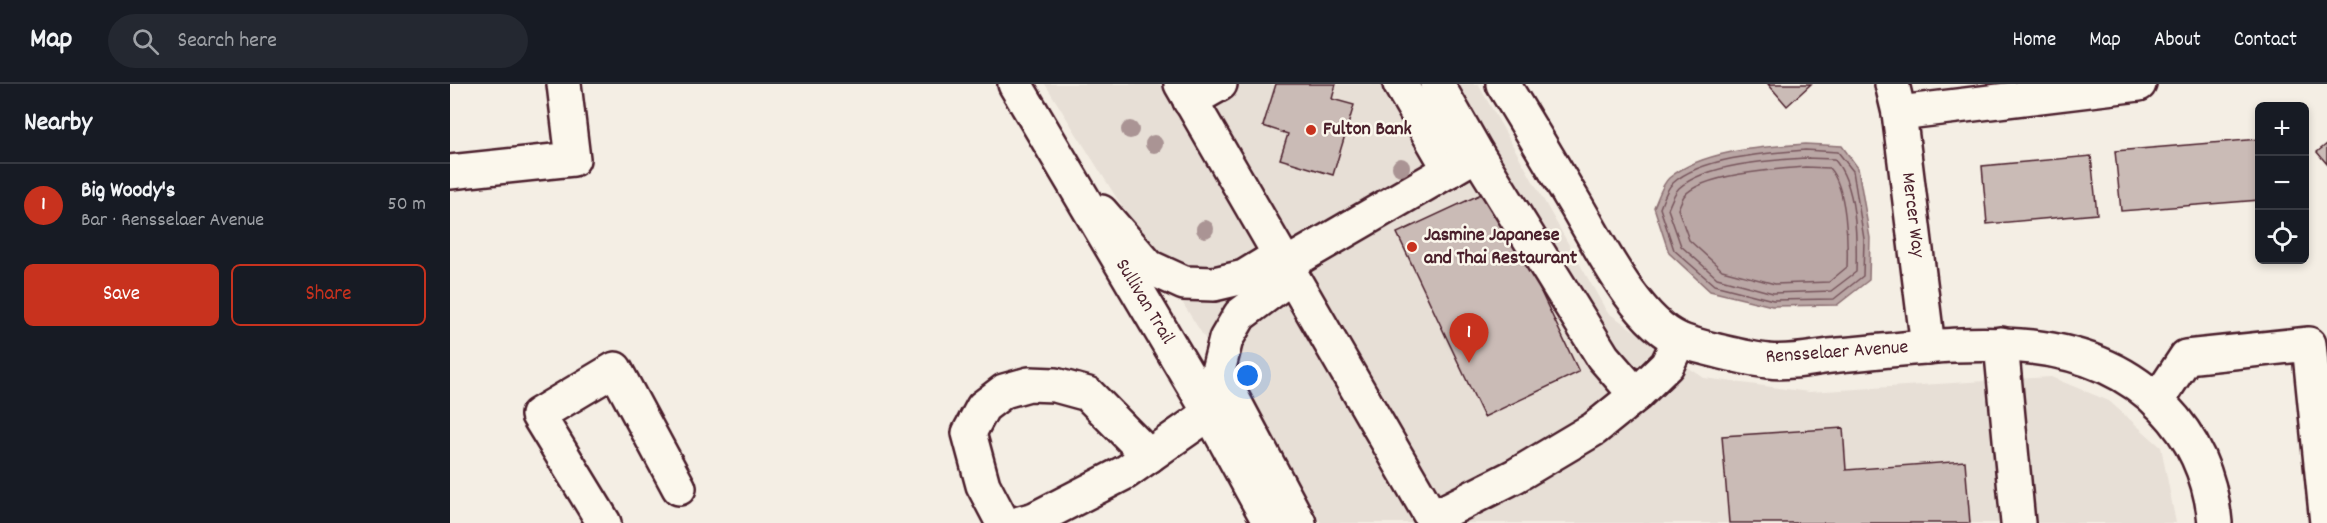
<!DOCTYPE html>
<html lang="en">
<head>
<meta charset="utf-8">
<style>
  body { margin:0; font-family:Dekko,sans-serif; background:#242831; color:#f1f3f6 }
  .controls { position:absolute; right:18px; top:18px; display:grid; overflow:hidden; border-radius:9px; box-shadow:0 3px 9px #0003 }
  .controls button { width:54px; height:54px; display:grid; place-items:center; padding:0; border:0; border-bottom:2px solid #363941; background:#171b24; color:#f1f3f6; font:30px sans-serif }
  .you { position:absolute; left:798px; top:292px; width:21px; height:21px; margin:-15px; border:4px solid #fff; border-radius:50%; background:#1a73e8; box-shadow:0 0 0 9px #1a73e833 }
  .badge { display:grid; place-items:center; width:39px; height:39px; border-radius:50%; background:#c8321e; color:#fff; font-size:20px; font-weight:700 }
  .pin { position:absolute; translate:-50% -50px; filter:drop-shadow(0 2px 3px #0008) }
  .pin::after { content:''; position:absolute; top:32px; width:21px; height:18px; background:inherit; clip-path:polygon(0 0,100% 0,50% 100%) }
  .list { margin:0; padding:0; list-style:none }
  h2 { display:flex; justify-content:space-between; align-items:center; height:78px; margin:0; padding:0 24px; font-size:26px }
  h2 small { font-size:20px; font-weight:400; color:#9ea1a6 }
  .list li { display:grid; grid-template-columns:39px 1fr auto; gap:18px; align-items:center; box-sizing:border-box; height:84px; padding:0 24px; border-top:2px solid #363941 }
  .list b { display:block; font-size:22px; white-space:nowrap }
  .list p { margin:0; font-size:20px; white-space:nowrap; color:#9ea1a6 }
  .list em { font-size:20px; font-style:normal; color:#9ea1a6 }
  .actions { display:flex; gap:12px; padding:18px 24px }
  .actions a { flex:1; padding:14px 0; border:2px solid #c8321e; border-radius:9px; text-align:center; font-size:21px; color:#c8321e }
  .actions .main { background:#c8321e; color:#fff }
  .icon { flex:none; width:33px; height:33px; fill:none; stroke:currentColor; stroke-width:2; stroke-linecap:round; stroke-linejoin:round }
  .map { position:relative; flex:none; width:1877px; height:439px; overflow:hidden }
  header { display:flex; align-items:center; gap:36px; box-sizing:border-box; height:84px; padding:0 30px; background:#171b24; border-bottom:2px solid #363941 }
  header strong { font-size:28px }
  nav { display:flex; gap:33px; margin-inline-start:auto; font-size:21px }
  .search { width:420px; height:54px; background:#242831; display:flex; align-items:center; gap:15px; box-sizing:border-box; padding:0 21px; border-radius:33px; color:#9ea1a6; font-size:22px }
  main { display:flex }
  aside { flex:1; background:#171b24 }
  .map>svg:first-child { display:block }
  .built { fill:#e7dfd6 }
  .water { fill:#baa7a5; stroke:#8d7174; stroke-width:1.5 }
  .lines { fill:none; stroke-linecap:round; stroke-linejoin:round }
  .shore { stroke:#77555c; stroke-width:1.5 }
  .building { fill:#cabbb6; stroke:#4a1f2b; stroke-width:1.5 }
  .minor-casing { stroke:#4a1f2b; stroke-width:38 }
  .major-casing { stroke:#4a1f2b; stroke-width:38 }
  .minor { stroke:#fbf7ec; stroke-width:33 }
  .major { stroke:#fbf7ec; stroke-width:33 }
  .tree { fill:#aa9494 }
  .poi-dot { fill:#c8321e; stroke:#fbf7ec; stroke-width:2 }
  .labels { text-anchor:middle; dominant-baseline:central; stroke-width:5; stroke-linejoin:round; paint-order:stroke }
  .poi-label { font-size:20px; font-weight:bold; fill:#4a1f2b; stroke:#fbf7ec; text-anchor:start }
  .street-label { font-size:20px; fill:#4a1f2b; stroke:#fbf7ec }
</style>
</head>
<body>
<header>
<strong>Map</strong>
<div class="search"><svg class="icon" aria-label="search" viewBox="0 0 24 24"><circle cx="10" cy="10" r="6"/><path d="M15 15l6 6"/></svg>Search here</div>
<nav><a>Home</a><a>Map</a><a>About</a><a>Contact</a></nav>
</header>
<main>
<aside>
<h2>Nearby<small></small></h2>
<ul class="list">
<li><span class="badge">1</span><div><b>Big Woody's</b><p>Bar · Rensselaer Avenue</p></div><em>50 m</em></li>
</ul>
<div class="actions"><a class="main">Save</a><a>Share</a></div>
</aside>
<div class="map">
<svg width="1877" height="439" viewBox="0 0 1877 439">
  <rect width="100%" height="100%" fill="#f4eee4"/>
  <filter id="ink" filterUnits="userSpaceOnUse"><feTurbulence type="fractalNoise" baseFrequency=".0167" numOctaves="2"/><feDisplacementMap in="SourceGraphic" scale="12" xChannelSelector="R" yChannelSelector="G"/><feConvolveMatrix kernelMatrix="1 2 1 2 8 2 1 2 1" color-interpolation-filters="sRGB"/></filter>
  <g filter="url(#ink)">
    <polygon class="built" points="595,0 1028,0 1157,228 1254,294 1359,308 1601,293 1659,317 1711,363 1726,439 871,439"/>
    <path class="water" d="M1355,60l37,2 16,22 12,70 -1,42 -32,25 -65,1 -62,-15 -41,-38 -15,-46c4,-8 8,-23 15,-29 34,-28 94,-31 136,-34z"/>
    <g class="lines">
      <g class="shore">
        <path d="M1355,66l33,2 15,19 11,68 -1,37 -29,23 -61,1 -59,-15 -40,-35 -14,-42c3,-8 7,-20 13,-25 29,-26 95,-30 132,-33z"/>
        <path d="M1355,74l29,1c23,26 23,80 22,113l-25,19 -58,2 -56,-15 -36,-32 -13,-37c3,-7 6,-16 11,-21 27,-24 92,-28 126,-30z"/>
        <path d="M1355,83l24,1c18,19 19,74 18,99l-18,15 -54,2 -53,-14 -33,-30 -11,-31c2,-4 4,-10 6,-13 18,-22 94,-27 121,-29z"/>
      </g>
    </g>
    <g class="building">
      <polygon points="826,0 886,0 882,15 904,21 883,91 830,75 838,50 813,42"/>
      <polygon points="1318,0 1361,0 1337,22"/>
      <polygon points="1809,55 1810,116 1671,127 1665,67"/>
      <polygon points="1877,60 1877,80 1867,68"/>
      <polygon points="1641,72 1647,130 1537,140 1532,82"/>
      <polygon points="1042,105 1129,288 1034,333 947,149"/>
      <polygon points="1393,344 1396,386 1515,377 1520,439 1279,439 1272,352"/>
    </g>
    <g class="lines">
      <defs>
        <g id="minor">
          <polyline points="731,0 982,434 1065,392 1144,345 1186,311 1217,281 1229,256"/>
          <polyline points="950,0 1000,86"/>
          <polyline points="987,0 1027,70 1153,273 1186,311"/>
          <path d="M1053,0c24,39 48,79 71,118 24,40 62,120 106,138 18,7 69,19 88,21 22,3 49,-4 71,-6 107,-9 243,-35 325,53 31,32 47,71 51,115"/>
          <polyline points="1442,0 1449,29 1478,263"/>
          <polyline points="740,17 770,0"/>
          <polyline points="1449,29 1689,0"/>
          <polyline points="0,88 123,75 114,0"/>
          <polyline points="651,128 699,183 734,199 764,200 794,193 830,171"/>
          <polyline points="836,181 1027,70"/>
          <polyline points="842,192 790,231 776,255 768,287 849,439"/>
          <polyline points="1551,260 1568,439"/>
          <polyline points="1707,317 1736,273 1859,260 1877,439"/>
          <polyline points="154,439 88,331 165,285 229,404"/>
          <polyline points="553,439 533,401 519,349 533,323 554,307 579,300 605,301 638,310 699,372"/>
          <polyline points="570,439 585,435 676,388 760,329"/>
        </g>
        <polyline id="major" points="565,0 760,329 820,439"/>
      </defs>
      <use href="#minor" class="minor-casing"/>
      <use href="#major" class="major-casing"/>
      <use href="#minor" class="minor"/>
      <use href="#major" class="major"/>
    </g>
    <g class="tree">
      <circle cx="680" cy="46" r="9"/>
      <circle cx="704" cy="60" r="9"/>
      <circle cx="951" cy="83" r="9"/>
      <circle cx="755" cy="145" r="9"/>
    </g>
  </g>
  <g class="poi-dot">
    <circle cx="861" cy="46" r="6"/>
    <circle cx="962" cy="163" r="6"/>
  </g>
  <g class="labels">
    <g class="poi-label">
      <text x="873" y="46">Fulton Bank</text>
      <text x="974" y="152">Jasmine Japanese<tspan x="974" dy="23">and Thai Restaurant</tspan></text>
    </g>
    <g class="street-label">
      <text transform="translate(1462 131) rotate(83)">Mercer Way</text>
      <text transform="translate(694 218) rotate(59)">Sullivan Trail</text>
      <text transform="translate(1387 269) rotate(-4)">Rensselaer Avenue</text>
    </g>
  </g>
</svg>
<div class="controls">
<button>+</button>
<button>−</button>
<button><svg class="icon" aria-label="locate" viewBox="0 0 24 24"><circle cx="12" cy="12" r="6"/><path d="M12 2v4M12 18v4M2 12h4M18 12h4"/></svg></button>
</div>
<div class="you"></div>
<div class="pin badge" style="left:1019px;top:279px">1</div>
</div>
</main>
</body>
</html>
